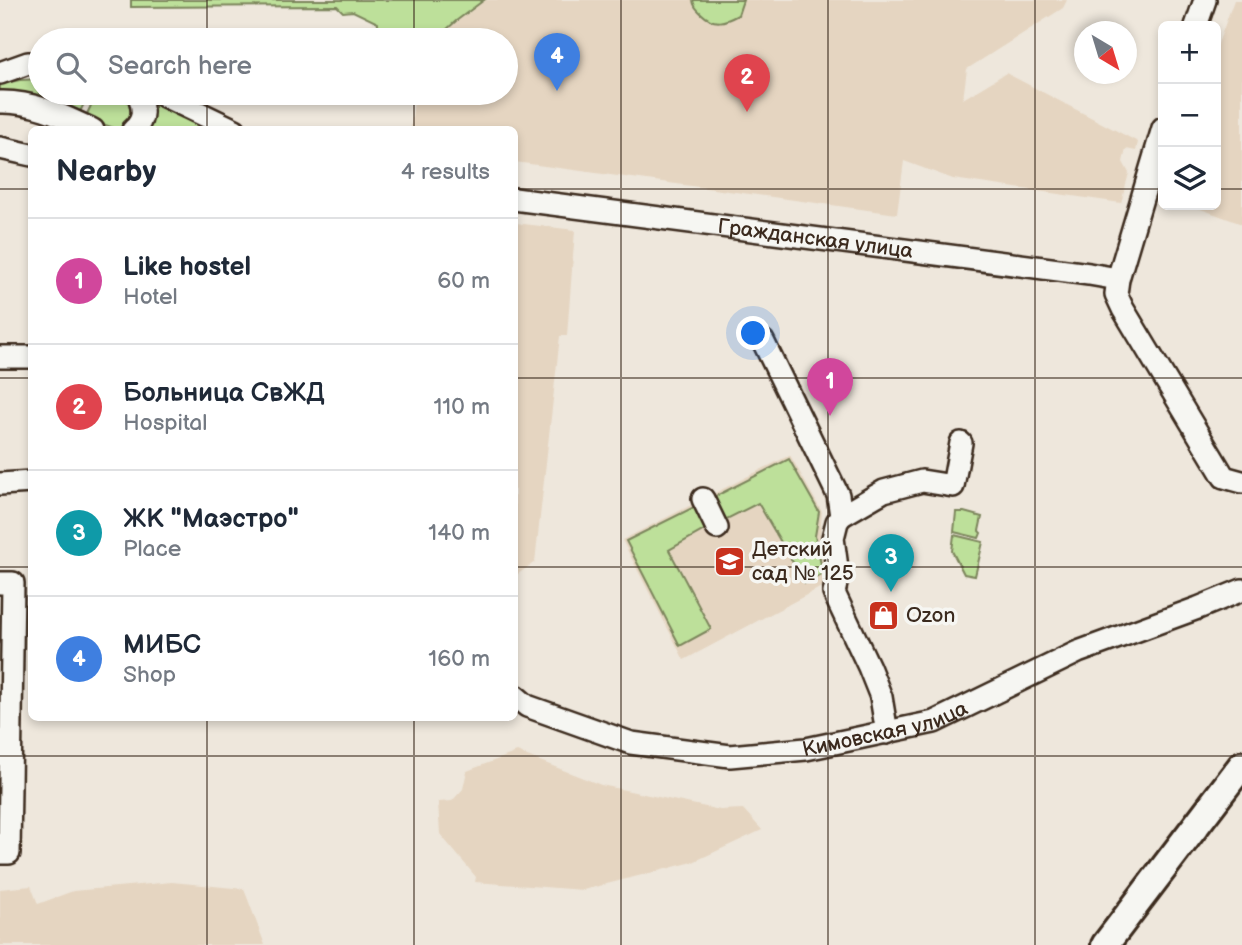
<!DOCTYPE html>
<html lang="en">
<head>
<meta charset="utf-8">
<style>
  body { margin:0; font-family:"Balsamiq Sans",sans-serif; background:#f6f6f7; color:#1f2937 }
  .controls { position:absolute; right:21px; top:21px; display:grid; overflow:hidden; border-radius:10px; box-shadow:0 4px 10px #0003 }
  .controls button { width:63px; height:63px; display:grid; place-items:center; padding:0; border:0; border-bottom:2px solid #e0e1e3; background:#fff; color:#1f2937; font:35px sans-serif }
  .compass { position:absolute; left:1074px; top:21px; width:63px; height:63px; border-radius:50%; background:#fff; box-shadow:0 4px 10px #0003; rotate:142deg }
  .you { position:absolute; left:754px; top:334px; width:24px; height:24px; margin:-18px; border:5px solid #fff; border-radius:50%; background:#1a73e8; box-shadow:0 0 0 10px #1a73e833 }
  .badge { display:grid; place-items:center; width:46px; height:46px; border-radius:50%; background:#db2777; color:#fff; font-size:23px; font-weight:700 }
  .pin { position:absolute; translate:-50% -58px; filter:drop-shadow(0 2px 4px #0008) }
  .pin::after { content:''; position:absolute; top:37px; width:24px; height:21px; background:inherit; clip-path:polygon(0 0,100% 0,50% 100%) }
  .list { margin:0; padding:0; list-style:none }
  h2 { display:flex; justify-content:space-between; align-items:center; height:91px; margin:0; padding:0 28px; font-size:30px }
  h2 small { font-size:23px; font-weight:400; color:#747a83 }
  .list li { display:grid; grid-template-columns:46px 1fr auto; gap:21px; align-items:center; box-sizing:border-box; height:126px; padding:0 28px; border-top:2px solid #e0e1e3 }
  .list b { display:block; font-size:26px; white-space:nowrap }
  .list p { margin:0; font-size:23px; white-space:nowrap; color:#747a83 }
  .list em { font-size:23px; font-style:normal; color:#747a83 }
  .icon { flex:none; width:38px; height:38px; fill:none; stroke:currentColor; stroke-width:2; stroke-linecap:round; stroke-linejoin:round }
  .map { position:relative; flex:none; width:1242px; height:945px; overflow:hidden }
  .search { position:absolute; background:#fff; box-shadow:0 4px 10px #0003; left:28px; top:28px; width:490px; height:77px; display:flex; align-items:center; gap:18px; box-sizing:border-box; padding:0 24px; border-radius:38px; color:#747a83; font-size:26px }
  .panel { position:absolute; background:#fff; box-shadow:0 4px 10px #0003; left:28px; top:126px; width:490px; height:595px; border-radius:10px }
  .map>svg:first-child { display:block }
  .built { fill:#e5d5c1 }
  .green { fill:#bde09a; stroke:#7c855c; stroke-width:2 }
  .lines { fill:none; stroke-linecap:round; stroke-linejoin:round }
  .minor-casing { stroke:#3b2a1e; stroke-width:26 }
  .major-casing { stroke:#3b2a1e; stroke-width:32 }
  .minor { stroke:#f6f6f2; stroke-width:21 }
  .major { stroke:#f6f6f2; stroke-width:26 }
  .grid { fill:none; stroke:#3b2a1e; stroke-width:2; stroke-opacity:0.55 }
  .labels { text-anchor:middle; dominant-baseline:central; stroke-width:7; stroke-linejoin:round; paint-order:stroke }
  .street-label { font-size:21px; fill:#3b2a1e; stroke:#f6f6f2 }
  .poi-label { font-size:21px; fill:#3b2a1e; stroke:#f6f6f2; text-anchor:start }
</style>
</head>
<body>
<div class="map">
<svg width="1242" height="945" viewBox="0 0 1242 945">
  <rect width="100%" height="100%" fill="#eee7dc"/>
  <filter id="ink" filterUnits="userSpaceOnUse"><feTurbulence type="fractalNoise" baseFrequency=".0143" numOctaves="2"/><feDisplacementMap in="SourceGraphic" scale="14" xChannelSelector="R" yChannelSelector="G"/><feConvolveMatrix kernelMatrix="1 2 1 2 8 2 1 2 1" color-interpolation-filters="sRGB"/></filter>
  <g filter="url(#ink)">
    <g class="built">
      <polygon points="484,0 1067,0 1063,8 967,69 963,99 1006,73 1138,142 1136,151 1126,149 1123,162 1129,173 1121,203 953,179 904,161 897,214 515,162 514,130 412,130 411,126 415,93 506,93 506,40 435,40 456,21"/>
      <polygon points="1234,0 1242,0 1242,224 1190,205 1216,205 1216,49"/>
      <polygon points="515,223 575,230 567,336 560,336 535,562 515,576"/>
      <polygon points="790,455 822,512 820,536 831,582 684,660 622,540"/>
      <polygon points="517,752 601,785 720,810 743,809 762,830 693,862 583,890 475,882 476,877 440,834 438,802 452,801 463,789 467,771"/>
      <polygon points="172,882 244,889 265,945 0,945 0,889 31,886 38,904 73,891"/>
    </g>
    <g class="green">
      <polygon points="131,0 484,0 456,21 435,40 377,40 378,23 353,11 343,12 337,6 131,7"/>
      <path d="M693,0h50l-5,15c-13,7 -24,11 -36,-1 -5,-5 -8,-7 -9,-14z"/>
      <path d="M40,79v14h49l-10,21c-26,-11 -50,-22 -79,-22v-8l20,-4z"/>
      <path d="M97,93c21,0 33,-5 40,18l-9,16 -11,2 -32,-11z"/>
      <polygon points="147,96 219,130 144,130"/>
      <polygon points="789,459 819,512 815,536 823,574 805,583 758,503 717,524 706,501"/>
      <polygon points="702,503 713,525 669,550 711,629 680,646 626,541"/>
      <polygon points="956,512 964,512 982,517 979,531 981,533 979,538 954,532"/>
      <polygon points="954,535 983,542 975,576 964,574 952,551"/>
    </g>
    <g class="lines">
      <defs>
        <g id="minor">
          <polyline points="1196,26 1205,0"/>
          <polyline points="0,73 28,63 40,63"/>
          <polyline points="158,93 235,130"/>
          <path d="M0,102c34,-1 63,14 93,28"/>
          <polyline points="1163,128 1118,279 1116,294 1123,309 1224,477 1242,482"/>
          <path d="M133,130c13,-10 10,-24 5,-37"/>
          <polyline points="0,148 32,155"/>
          <path id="s1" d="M514,199l575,75 29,5"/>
          <polyline points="763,341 838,495 841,516 837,522 833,538 838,575 834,593 869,667 881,697 887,733"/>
          <polyline points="0,357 32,357"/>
          <polyline points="0,484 32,482"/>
          <polyline points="703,499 717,528"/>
          <polyline points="841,516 884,491 922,481 953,486 961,443"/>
          <polyline points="0,583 13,583 9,853 0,853"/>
          <path id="s2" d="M514,695l13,11 104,37 99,13 76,-7 128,-27 144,-70 120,-44 44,-18"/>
        </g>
        <polyline id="major" points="1105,945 1242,765"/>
      </defs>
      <use href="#minor" class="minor-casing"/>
      <use href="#major" class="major-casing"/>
      <use href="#minor" class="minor"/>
      <use href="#major" class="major"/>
    </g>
  </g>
  <path class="grid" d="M207,0v40M414,0v40M621,0v945M828,0v945M1035,0v945M207,93v37M414,93v37M0,189h32M514,189h649M1216,189h26M0,378h32M514,378h728M0,567h32M514,567h728M207,718v227M414,718v227M0,756h1242"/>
  <defs>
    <symbol id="school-square" viewBox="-11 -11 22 22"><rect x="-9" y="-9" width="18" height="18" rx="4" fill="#c8321e" stroke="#f6f6f2"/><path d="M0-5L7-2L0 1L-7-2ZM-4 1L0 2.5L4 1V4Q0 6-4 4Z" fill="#fff"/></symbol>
    <symbol id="shop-square" viewBox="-11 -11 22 22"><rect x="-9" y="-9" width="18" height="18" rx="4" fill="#c8321e" stroke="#f6f6f2"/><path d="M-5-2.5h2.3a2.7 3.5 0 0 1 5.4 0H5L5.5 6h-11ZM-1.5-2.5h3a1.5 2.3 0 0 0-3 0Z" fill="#fff"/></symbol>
  </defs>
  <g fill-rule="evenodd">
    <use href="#school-square" x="712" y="544" width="35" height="35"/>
    <use href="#shop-square" x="866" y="598" width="35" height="35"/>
  </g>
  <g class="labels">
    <g class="street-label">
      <text stroke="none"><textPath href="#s1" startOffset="304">Гражданская улица</textPath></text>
      <text stroke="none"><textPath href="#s2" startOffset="385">Кимовская улица</textPath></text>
    </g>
    <g class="poi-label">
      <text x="752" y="549">Детский<tspan x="752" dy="24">сад № 125</tspan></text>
      <text x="906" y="615">Ozon</text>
    </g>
  </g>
</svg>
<div class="controls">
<button>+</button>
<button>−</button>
<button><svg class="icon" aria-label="layers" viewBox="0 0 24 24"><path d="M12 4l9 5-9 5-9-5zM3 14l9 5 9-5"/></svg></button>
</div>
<svg class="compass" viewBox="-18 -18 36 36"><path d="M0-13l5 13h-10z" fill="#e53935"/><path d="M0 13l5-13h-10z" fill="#747a83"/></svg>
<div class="you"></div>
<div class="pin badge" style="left:830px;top:416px;background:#d1479c">1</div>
<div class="pin badge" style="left:747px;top:112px;background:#e0444e">2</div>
<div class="pin badge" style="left:891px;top:592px;background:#0f9aa8">3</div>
<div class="pin badge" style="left:557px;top:91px;background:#3f7fe0">4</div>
<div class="search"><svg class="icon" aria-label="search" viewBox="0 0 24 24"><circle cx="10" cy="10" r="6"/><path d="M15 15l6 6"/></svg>Search here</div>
<section class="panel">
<h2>Nearby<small>4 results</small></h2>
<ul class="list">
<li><span class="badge" style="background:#d1479c">1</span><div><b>Like hostel</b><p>Hotel</p></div><em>60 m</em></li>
<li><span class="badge" style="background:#e0444e">2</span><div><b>Больница СвЖД</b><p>Hospital</p></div><em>110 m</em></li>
<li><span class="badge" style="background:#0f9aa8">3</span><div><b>ЖК &quot;Маэстро&quot;</b><p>Place</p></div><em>140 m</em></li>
<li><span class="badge" style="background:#3f7fe0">4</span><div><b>МИБС</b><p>Shop</p></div><em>160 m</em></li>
</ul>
</section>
</div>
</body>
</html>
